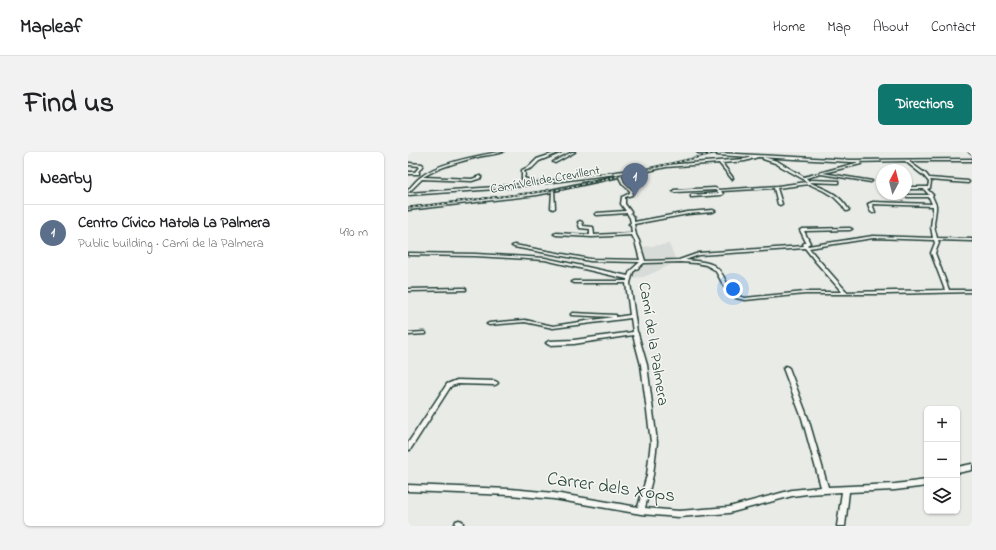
<!DOCTYPE html>
<html lang="en">
<head>
<meta charset="utf-8">
<style>
  body { margin:0; font-family:"Indie Flower",sans-serif; background:#f2f2f2; color:#202124 }
  .controls { position:absolute; right:12px; bottom:12px; display:grid; overflow:hidden; border-radius:6px; box-shadow:0 1px 3px #0004 }
  .controls button { width:36px; height:36px; display:grid; place-items:center; padding:0; border:0; border-bottom:1px solid #e0e0e0; background:#fff; color:#202124; font:20px sans-serif }
  .compass { position:absolute; left:468px; top:12px; width:36px; height:36px; border-radius:50%; background:#fff; box-shadow:0 1px 3px #0004; rotate:7deg }
  .you { position:absolute; left:325px; top:137px; width:14px; height:14px; margin:-10px; border:3px solid #fff; border-radius:50%; background:#1a73e8; box-shadow:0 0 0 6px #1a73e833 }
  .badge { display:grid; place-items:center; width:26px; height:26px; border-radius:50%; background:#0f766e; color:#fff; font-size:13px; font-weight:700 }
  .pin { position:absolute; translate:-50% -33px; filter:drop-shadow(0 1px 2px #0008) }
  .pin::after { content:''; position:absolute; top:21px; width:14px; height:12px; background:inherit; clip-path:polygon(0 0,100% 0,50% 100%) }
  .list { margin:0; padding:0; list-style:none }
  h2 { display:flex; justify-content:space-between; align-items:center; height:52px; margin:0; padding:0 16px; font-size:17px }
  h2 small { font-size:13px; font-weight:400; color:#757577 }
  .list li { display:grid; grid-template-columns:26px 1fr auto; gap:12px; align-items:center; box-sizing:border-box; height:56px; padding:0 16px; border-top:1px solid #e0e0e0 }
  .list b { display:block; font-size:15px; white-space:nowrap }
  .list p { margin:0; font-size:13px; white-space:nowrap; color:#757577 }
  .list em { font-size:13px; font-style:normal; color:#757577 }
  .icon { flex:none; width:22px; height:22px; fill:none; stroke:currentColor; stroke-width:2; stroke-linecap:round; stroke-linejoin:round }
  .map { position:relative; flex:none; width:564px; height:374px; overflow:hidden; border-radius:6px }
  header { display:flex; align-items:center; gap:24px; box-sizing:border-box; height:56px; padding:0 20px; background:#fff; border-bottom:1px solid #e0e0e0 }
  header strong { font-size:19px }
  nav { display:flex; gap:22px; margin-inline-start:auto; font-size:14px }
  .intro { display:flex; align-items:center; justify-content:space-between; box-sizing:border-box; height:96px; padding:0 24px }
  h1 { margin:0; font-size:28px }
  .button { padding:10px 18px; border-radius:6px; background:#0f766e; color:#fff; font-size:14px; font-weight:700 }
  main { display:flex; gap:24px; padding:0 24px }
  aside { flex:1; background:#fff; border-radius:6px; box-shadow:0 1px 3px #0004 }
  .map>svg:first-child { display:block }
  .built { fill:#d8dcd8 }
  .lines { fill:none; stroke-linecap:round; stroke-linejoin:round }
  .minor-casing { stroke:#1f3d34; stroke-width:3 }
  .minor { fill:#f6f6f2; fill-rule:evenodd }
  .rail-casing { stroke:#1f3d34; stroke-width:2 }
  .rail { stroke:#f6f6f2; stroke-width:1; stroke-dasharray:2.5; stroke-linecap:butt }
  .labels { text-anchor:middle; dominant-baseline:central; stroke-width:3; stroke-linejoin:round; paint-order:stroke }
  .far-street-label { font-size:13px; fill:#1f3d34; stroke:#f6f6f2 }
  .street-label { font-size:16px; fill:#1f3d34; stroke:#f6f6f2 }
  .near-street-label { font-size:19px; fill:#1f3d34; stroke:#f6f6f2 }
</style>
</head>
<body>
<header>
<strong>Mapleaf</strong>
<nav><a>Home</a><a>Map</a><a>About</a><a>Contact</a></nav>
</header>
<div class="intro"><h1>Find us</h1><a class="button">Directions</a></div>
<main>
<aside>
<h2>Nearby<small></small></h2>
<ul class="list">
<li><span class="badge" style="background:#5c6f8a">1</span><div><b>Centro Cívico Matola La Palmera</b><p>Public building · Camí de la Palmera</p></div><em>490 m</em></li>
</ul>
</aside>
<div class="map">
<svg width="564" height="374" viewBox="0 0 564 374">
  <rect width="100%" height="100%" fill="#e9ebe7"/>
  <filter id="ink" filterUnits="userSpaceOnUse"><feTurbulence type="fractalNoise" baseFrequency=".025" numOctaves="2"/><feDisplacementMap in="SourceGraphic" scale="8" xChannelSelector="R" yChannelSelector="G"/><feConvolveMatrix kernelMatrix="1 2 1 2 8 2 1 2 1" color-interpolation-filters="sRGB"/></filter>
  <g filter="url(#ink)">
    <polygon class="built" points="261,92 269,110 236,125 224,126 226,120 237,109 234,95"/>
    <g class="lines">
      <defs>
        <g id="minor">
          <path d="M90,0h5c-6,2 -14,3 -21,4 -20,5 -41,10 -59,21l49,2 8,-3h1v2l-9,3 -50,-2 -14,14v-3c4,-4 8,-10 13,-13 16,-14 56,-21 77,-25z"/>
          <polygon points="150,0 153,0 131,9 124,16 116,19 117,22 116,26 125,29 125,31 216,19 217,20 216,21 88,37 0,43 0,41 88,35 123,31 114,27 114,18 122,14 129,7"/>
          <polygon points="164,0 167,0 147,11 145,10"/>
          <polygon points="289,0 309,0 308,1 290,1"/>
          <polygon points="561,0 564,0 564,2"/>
          <path d="M310,1l133,7 121,-1v2h-64l18,13 3,4 39,3 1,1 -1,1 -38,-3 1,2 -1,6 -3,1 6,6 -1,1 4,9v4l-2,15 1,6 2,8 35,1v2l-34,-1 1,3 -4,10 14,37h23v2l-85,2h-82l-60,6 -9,-2 -5,-3 -5,-5 -8,-15 -3,-5 -9,-5 -10,-2 -16,-1 -36,1 -11,9 -3,11 7,49 1,1v1l9,31 10,77 -4,33 -8,33 34,3 50,-4 63,-17 29,-3 -19,-69 -19,-50 3,-2 3,2 19,50 20,69 67,-3 32,-4v6l-32,4 -46,2 -4,34h-8l5,-34 -35,2 -15,2 -63,17 -50,4 -38,-3 -87,-15 -44,-4 -102,-4v-6l102,4 44,4 84,14 9,-32 4,-33 -10,-77 -8,-30 -59,9 -25,1 -3,-2 3,-2 25,-1 59,-8 -2,-14 -78,10 -28,-6 -36,3 -2,-1 2,-1 36,-3 28,6 60,-9 -42,-2v-1l2,-1 41,2h2v2l14,-2 -4,-32h-52l-2,-1 2,-1h53v-2l-82,-19 -70,-4 -67,-1v-2l67,1 70,4 83,18 2,-5 10,-9 -50,-1 -76,-14 -2,-1 2,-1 76,14 50,1 -5,-19 -3,-6 -40,2 -36,-2 -2,-1 2,-1 34,2v-6l-10,-1 -2,-6 2,-1 2,1 1,4 10,1 1,8 38,-2 -1,-8 -2,-1 2,-1 -1,-5 -3,-5 -30,2 -2,-1 2,-1 29,-2 -5,-7 1,-7 8,-4v-2l-8,-8 -3,-6 -65,14 1,17 -2,1 -2,-1 1,-16 -15,3 -129,15v-2l129,-15 129,-28 79,-6 8,-2 -36,-2zM350,5l93,5 54,-1 19,15 5,6 -1,5h-22v2h18l5,6h-22l-2,1 2,1h22l3,7 -59,-2 -5,2 3,8 2,1 2,-1 -3,-8h1l60,2v5l-2,16 2,11 -60,-2 -65,10 -1,-1 3,-2 -6,-12 46,-1 2,-1 -2,-1 -48,1 -2,1 6,12 -3,2 1,2 -105,7 -20,7 -34,1 -6,-20 -3,-6 -2,-11 54,-10 25,-2 2,-1 -2,-1 -25,2 -54,10v-4l-4,-5 1,-1 -6,-8v-7l7,-2 1,-4 -9,-9 -2,-5 44,-10 53,-4 13,16 1,-1 -11,-15 23,-2zM465,86l61,2 1,3 -4,10 14,37 -98,2 -29,-33 -9,-11zM397,96l10,13 27,31h-37l-60,6c-21,-5 -16,-23 -32,-33 -8,-4 -19,-4 -28,-5l14,-5z"/>
          <path d="M355,5l14,4 27,16 56,-15 1,2 -38,9 49,8 -1,1 -50,-8 -15,4 3,3 1,-1 28,1v2h-1l-28,-1c18,9 28,9 40,28l-2,1h-1l-4,-6 -8,-8 -10,-6 -15,-7 -32,4 5,16 -2,1 -2,-1 -4,-16 -52,3h-1l2,3 -2,1 -29,2h-1v-2l28,-2 -1,-1 -3,-2 -41,2 -1,-1 1,-1 41,-2 4,2 59,-4 29,-4 -4,-3 -28,-16 -12,-4z"/>
          <polygon points="0,11 14,12 15,13 10,20 11,20 11,22 0,22 0,20 7,20 12,14 0,13"/>
          <polygon points="56,136 58,137 58,138 0,139 0,137"/>
          <polygon points="16,180 18,181 18,182 0,183 0,181"/>
          <polygon points="49,228 87,229 89,230 90,231 89,232 87,233 50,232 43,234 2,298 0,298 0,291 39,232"/>
          <polygon points="564,312 564,318 549,321 549,315"/>
          <polygon points="51,368 54,369 55,371 54,374 46,374 48,369"/>
        </g>
      </defs>
      <use href="#minor" class="minor-casing"/>
      <use href="#minor" class="minor"/>
      <defs>
        <polyline id="rail" points="0,56 154,37 312,0"/>
      </defs>
      <use href="#rail" class="rail-casing"/>
      <use href="#rail" class="rail"/>
    </g>
  </g>
  <g class="labels">
    <g class="far-street-label">
      <text transform="translate(137 28) rotate(-10)">Camí Vell de Crevillent</text>
    </g>
    <g class="street-label">
      <text transform="translate(245 192) rotate(81)">Camí de la Palmera</text>
    </g>
    <g class="near-street-label">
      <text transform="translate(203 336) rotate(8)">Carrer dels Xops</text>
    </g>
  </g>
</svg>
<div class="controls">
<button>+</button>
<button>−</button>
<button><svg class="icon" aria-label="layers" viewBox="0 0 24 24"><path d="M12 4l9 5-9 5-9-5zM3 14l9 5 9-5"/></svg></button>
</div>
<svg class="compass" viewBox="-18 -18 36 36"><path d="M0-13l5 13h-10z" fill="#e53935"/><path d="M0 13l5-13h-10z" fill="#757577"/></svg>
<div class="you"></div>
<div class="pin badge" style="left:227px;top:44px;background:#5c6f8a">1</div>
</div>
</main>
</body>
</html>
